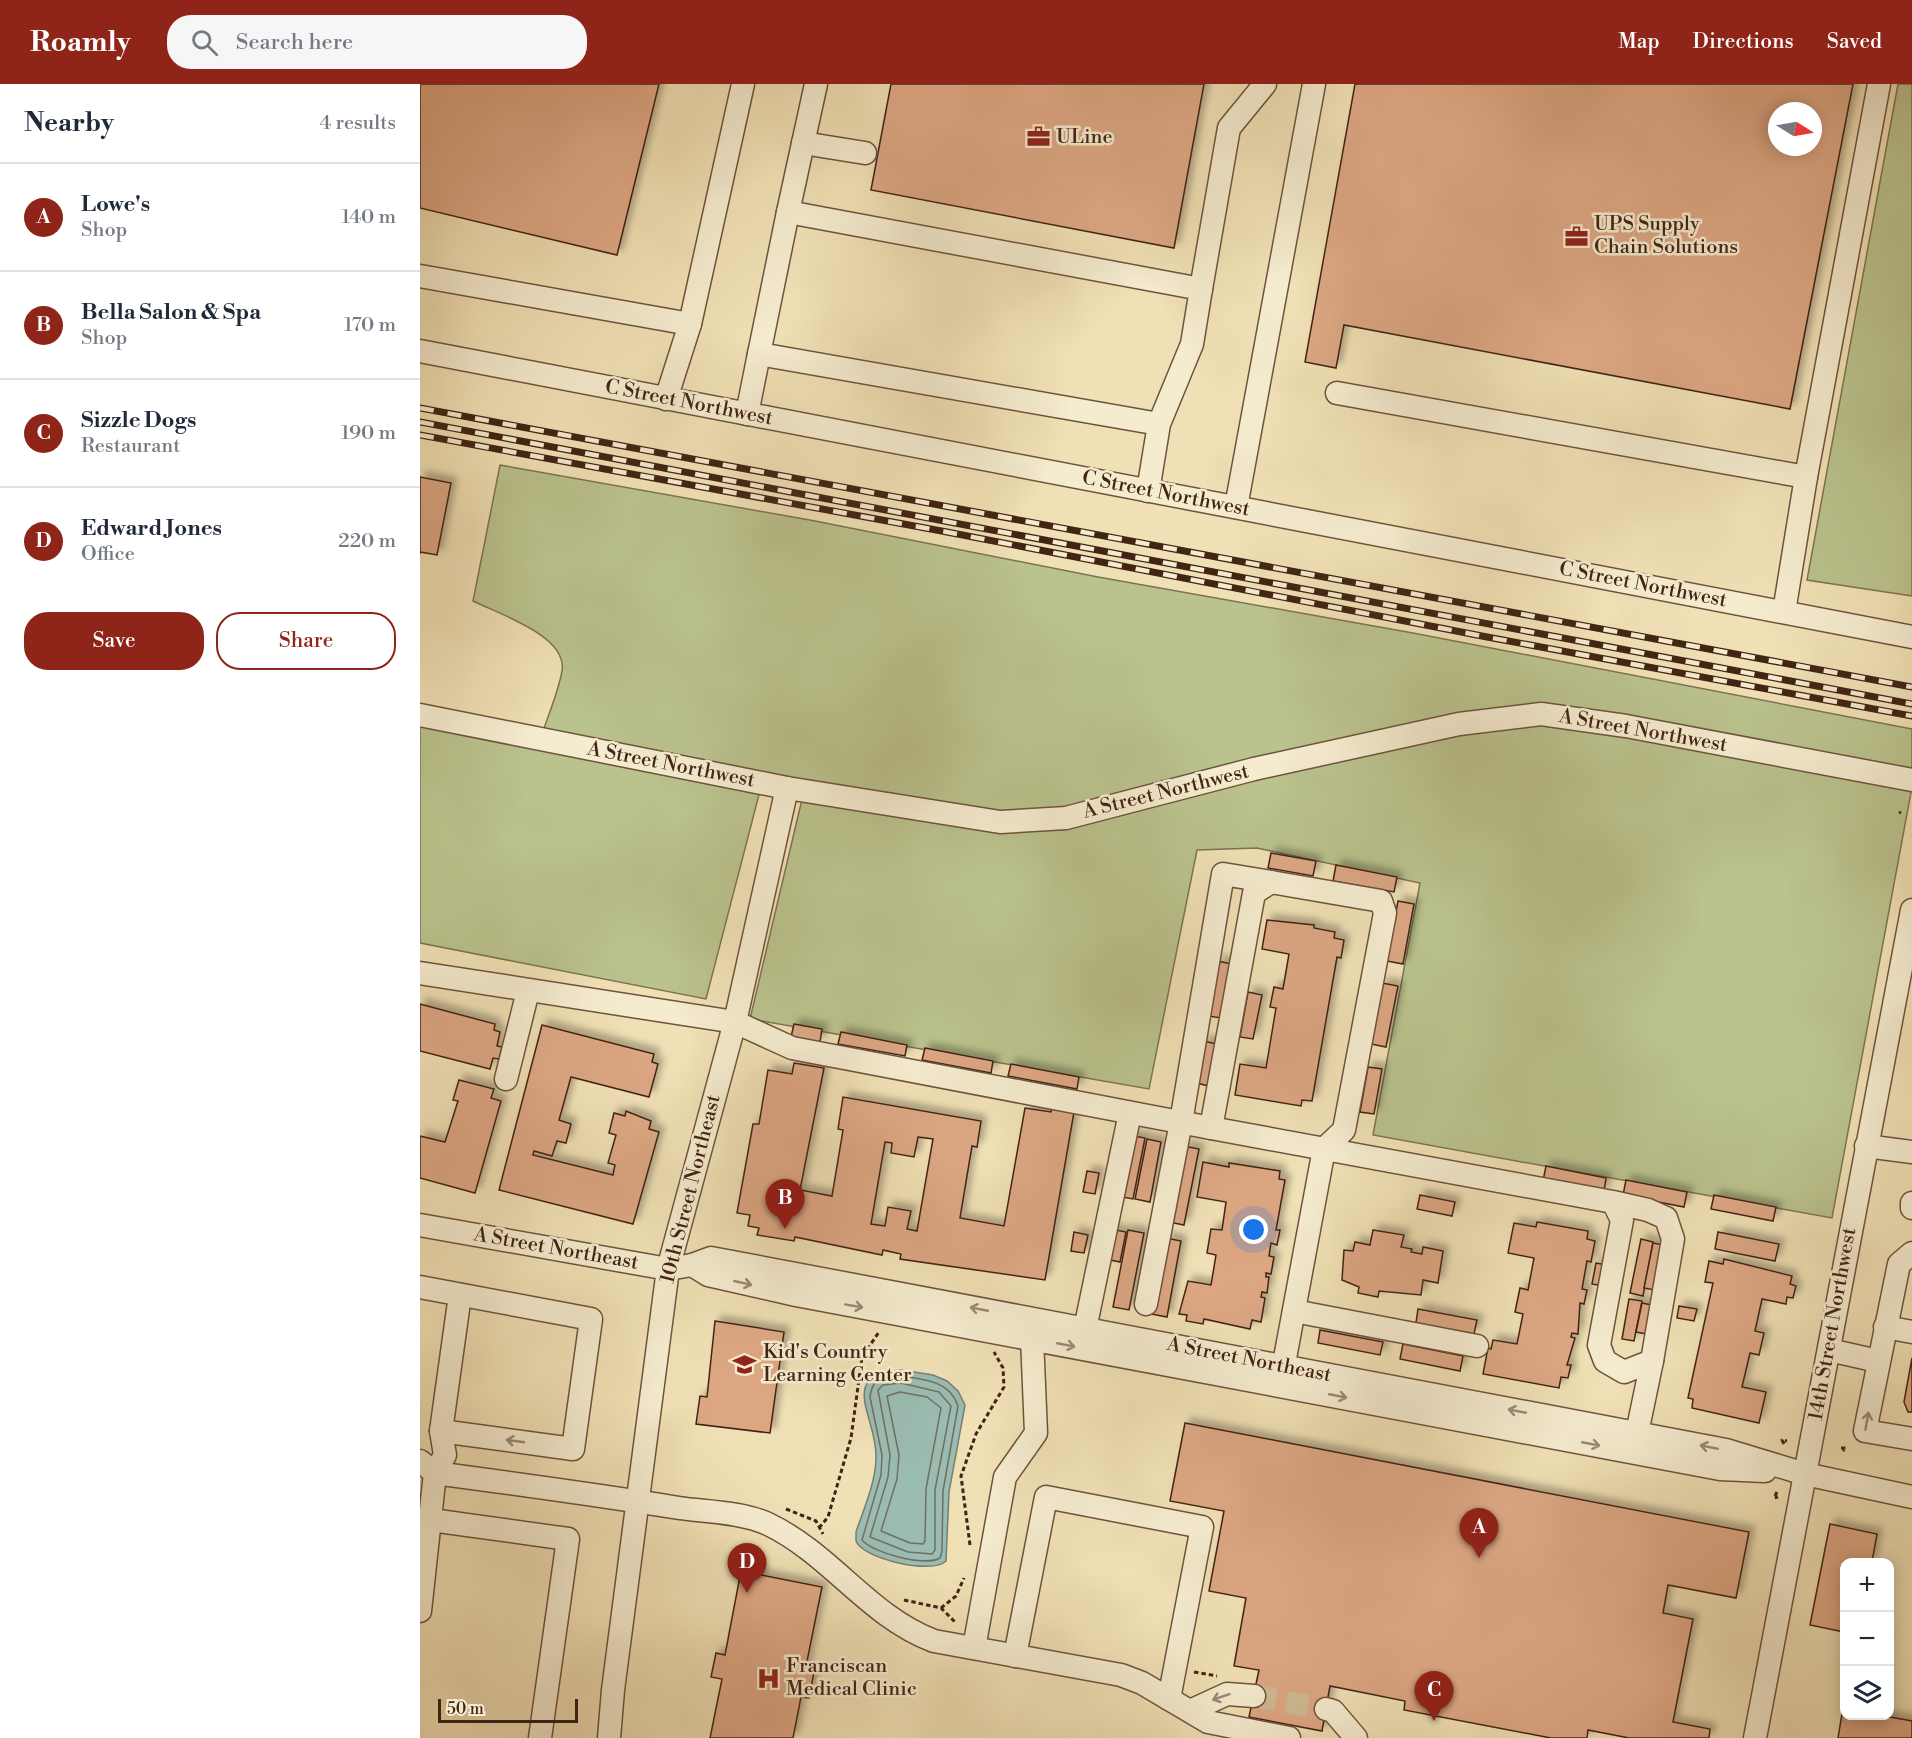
<!DOCTYPE html>
<html lang="en">
<head>
<meta charset="utf-8">
<style>
  body { margin:0; font-family:"Libre Bodoni",serif; background:#f6f6f7; color:#1f2937 }
  .controls { position:absolute; right:18px; bottom:18px; display:grid; overflow:hidden; border-radius:12px; box-shadow:0 3px 15px #0003 }
  .controls button { width:54px; height:54px; display:grid; place-items:center; padding:0; border:0; border-bottom:2px solid #e0e1e3; background:#fff; color:#1f2937; font:30px sans-serif }
  .compass { position:absolute; left:1348px; top:18px; width:54px; height:54px; border-radius:50%; background:#fff; box-shadow:0 3px 15px #0003; rotate:101deg }
  .scale { position:absolute; left:18px; bottom:15px; width:140px; box-sizing:border-box; padding-left:6px; border:3px solid #422414; border-top:0; font-size:16px; line-height:21px; white-space:nowrap; color:#422414; -webkit-text-stroke:4px #f5ebcf; paint-order:stroke }
  .you { position:absolute; left:834px; top:1146px; width:21px; height:21px; margin:-15px; border:4px solid #fff; border-radius:50%; background:#1a73e8; box-shadow:0 0 0 9px #1a73e833 }
  .badge { display:grid; place-items:center; width:39px; height:39px; border-radius:50%; background:#8f2418; color:#fff; font-size:20px; font-weight:700 }
  .pin { position:absolute; translate:-50% -50px; filter:drop-shadow(0 2px 3px #0008) }
  .pin::after { content:''; position:absolute; top:32px; width:21px; height:18px; background:inherit; clip-path:polygon(0 0,100% 0,50% 100%) }
  .list { margin:0; padding:0; list-style:none }
  h2 { display:flex; justify-content:space-between; align-items:center; height:78px; margin:0; padding:0 24px; font-size:26px }
  h2 small { font-size:20px; font-weight:400; color:#747a83 }
  .list li { display:grid; grid-template-columns:39px 1fr auto; gap:18px; align-items:center; box-sizing:border-box; height:108px; padding:0 24px; border-top:2px solid #e0e1e3 }
  .list b { display:block; font-size:22px; white-space:nowrap }
  .list p { margin:0; font-size:20px; white-space:nowrap; color:#747a83 }
  .list em { font-size:20px; font-style:normal; color:#747a83 }
  .actions { display:flex; gap:12px; padding:18px 24px }
  .actions a { flex:1; padding:14px 0; border:2px solid #8f2418; border-radius:24px; text-align:center; font-size:21px; color:#8f2418 }
  .actions .main { background:#8f2418; color:#fff }
  .icon { flex:none; width:33px; height:33px; fill:none; stroke:currentColor; stroke-width:2; stroke-linecap:round; stroke-linejoin:round }
  .map { position:relative; flex:none; width:1492px; height:1654px; overflow:hidden }
  header { display:flex; align-items:center; gap:36px; box-sizing:border-box; height:84px; padding:0 30px; background:#8f2418; color:#fff }
  header strong { font-size:28px }
  nav { display:flex; gap:33px; margin-inline-start:auto; font-size:21px }
  .search { width:420px; height:54px; background:#f6f6f7; display:flex; align-items:center; gap:15px; box-sizing:border-box; padding:0 21px; border-radius:24px; color:#747a83; font-size:22px }
  main { display:flex }
  aside { flex:1; background:#fff }
  .map>svg:first-child { display:block }
  .green { fill:#bac28d; stroke:#7e7350; stroke-width:1.5 }
  .water { fill:#9bbcb2; stroke:#777f73; stroke-width:1.5 }
  .lines { fill:none; stroke-linecap:round; stroke-linejoin:round }
  .shore { stroke:#6e7063; stroke-width:1.5 }
  .building { fill:#dca683; stroke:#422414; stroke-width:1.5; fill-rule:evenodd; filter:url(#shadow) }
  .minor-tunnel { stroke:#cdba95; stroke-width:22; stroke-dasharray:22 11; stroke-linecap:butt }
  .minor-casing { stroke:#6e533c; stroke-width:25 }
  .path { stroke:#422414; stroke-width:3; stroke-dasharray:4.5 3; stroke-linecap:butt }
  .minor { stroke:#f5ebcf; stroke-width:22 }
  .rail-casing { stroke:#422414; stroke-width:7 }
  .rail { stroke:#f5ebcf; stroke-width:4.5; stroke-dasharray:14; stroke-linecap:butt }
  .oneway { stroke:#9c8872 }
  .labels { text-anchor:middle; dominant-baseline:central; stroke-width:5; stroke-linejoin:round; paint-order:stroke }
  .poi-label { font-size:20px; fill:#422414; stroke:#f5ebcf; text-anchor:start }
  .street-label { font-size:20px; fill:#422414; stroke:#f5ebcf }
</style>
</head>
<body>
<header>
<strong>Roamly</strong>
<div class="search"><svg class="icon" aria-label="search" viewBox="0 0 24 24"><circle cx="10" cy="10" r="6"/><path d="M15 15l6 6"/></svg>Search here</div>
<nav><a>Map</a><a>Directions</a><a>Saved</a></nav>
</header>
<main>
<aside>
<h2>Nearby<small>4 results</small></h2>
<ul class="list">
<li><span class="badge">A</span><div><b>Lowe's</b><p>Shop</p></div><em>140 m</em></li>
<li><span class="badge">B</span><div><b>Bella Salon &amp; Spa</b><p>Shop</p></div><em>170 m</em></li>
<li><span class="badge">C</span><div><b>Sizzle Dogs</b><p>Restaurant</p></div><em>190 m</em></li>
<li><span class="badge">D</span><div><b>Edward Jones</b><p>Office</p></div><em>220 m</em></li>
</ul>
<div class="actions"><a class="main">Save</a><a>Share</a></div>
</aside>
<div class="map">
<svg width="1492" height="1654" viewBox="0 0 1492 1654">
  <defs>
    <filter id="shadow"><feDropShadow dx="5.5" dy="-5.5" stdDeviation="3" flood-color="#0004"/></filter>
  </defs>
  <rect width="100%" height="100%" fill="#f0e0b5"/>
  <filter id="stains"><feTurbulence type="fractalNoise" baseFrequency=".00333" numOctaves="4"/><feColorMatrix values="0 0 0 0 .2 0 0 0 0 .09 0 0 0 0 .02 0 0 0 .5 -.17"/></filter>
  <radialGradient id="worn" r=".72"><stop offset=".6" stop-color="#630" stop-opacity="0"/><stop offset="1" stop-color="#630" stop-opacity=".3"/></radialGradient>
  <g class="green">
    <polygon points="1478,0 1492,0 1492,512 1387,496"/>
    <path d="M80,381l315,56 283,56 315,56 499,96v58l-80,431 -459,-83 47,-252 -163,-35 -60,2 -48,239 -399,-70 54,-228 -42,-8 -56,216 -286,-56v-228l121,23c6,-21 17,-44 21,-67 6,-35 -63,-57 -89,-70z"/>
  </g>
  <path class="water" d="M481,1286l32,5 14,6 11,10 7,14 -16,87 -3,69c-14,14 -83,-2 -90,-20v-9c8,-24 20,-50 20,-75 1,-41 -40,-82 25,-87z"/>
  <g class="lines">
    <g class="shore">
      <path d="M481,1292c23,3 49,5 57,30l-15,85 -1,60 -2,7c-15,9 -67,-5 -78,-18l19,-65 1,-20 -12,-58c2,-20 13,-20 31,-21z"/>
      <polygon points="481,1299 519,1308 531,1322 515,1406 515,1466 512,1470 488,1468 450,1453 468,1393 470,1371 458,1306 463,1301"/>
      <polygon points="480,1308 507,1313 521,1324 506,1405 505,1457 503,1460 490,1459 461,1447 477,1395 479,1371 467,1312"/>
    </g>
  </g>
  <g class="building">
    <polygon points="0,0 239,0 197,171 0,124"/>
    <polygon points="471,0 784,0 754,164 451,106"/>
    <path d="M935,0h498l-63,325 -446,-84 -8,43 -31,-6zM1357,27h36v36h-36z"/>
    <polygon points="0,393 31,399 17,471 0,468 0,470"/>
    <polygon points="851,769 896,777 893,792 848,784"/>
    <polygon points="916,781 977,793 974,808 913,797"/>
    <polygon points="978,817 994,820 983,880 967,877"/>
    <polygon points="847,836 894,841 894,844 915,848 914,854 924,856 921,874 917,873 892,1017 882,1016 881,1022 815,1011 820,980 846,984 856,924 850,923 854,903 863,905 869,870 842,865"/>
    <polygon points="798,877 811,880 801,934 788,932"/>
    <polygon points="962,899 978,902 966,963 951,960"/>
    <polygon points="828,908 842,911 833,955 820,953"/>
    <polygon points="0,920 75,940 74,946 80,948 77,962 82,963 79,975 73,974 70,985 0,967"/>
    <polygon points="374,940 402,945 400,958 371,953"/>
    <polygon points="122,941 234,970 232,978 238,980 229,1013 151,993 139,1036 151,1040 146,1059 137,1057 132,1072 114,1067 113,1071 193,1091 195,1081 188,1079 196,1051 189,1049 194,1029 205,1032 206,1027 231,1037 229,1045 239,1048 213,1140 79,1106"/>
    <polygon points="421,948 487,961 485,972 418,960"/>
    <polygon points="783,957 797,960 789,1002 776,999"/>
    <polygon points="505,964 573,977 571,989 502,976"/>
    <path d="M374,979l30,5 -24,122 32,6 11,-66 -5,-1 5,-32 138,24 -4,26 -5,-1 -12,72 44,8 21,-118 26,4 1,-4 22,4 -29,168 -145,-21 1,-5 -18,-4 -1,5 -87,-18 -1,4 -37,-6 2,-7 -11,-2 2,-11 -13,-2 16,-89h6l9,-54 24,4zM498,1053l15,2 -16,92 -10,-2 4,-18 -23,-4 -3,19 -14,-2 14,-82 7,1 -1,10 23,4z"/>
    <polygon points="591,980 659,993 657,1005 588,992"/>
    <polygon points="948,983 962,985 954,1030 940,1028"/>
    <polygon points="39,996 74,1005 71,1014 81,1017 55,1109 0,1094 0,1052 25,1058 38,1017 33,1016"/>
    <polygon points="709,1051 725,1054 713,1115 697,1112"/>
    <polygon points="727,1055 741,1058 730,1118 715,1115"/>
    <polygon points="764,1062 779,1065 764,1141 749,1138"/>
    <polygon points="783,1078 809,1083 809,1079 860,1087 859,1095 865,1096 856,1146 860,1146 857,1161 851,1159 849,1172 854,1173 851,1190 846,1189 846,1193 849,1193 847,1209 842,1208 841,1213 845,1214 841,1238 832,1236 830,1245 784,1235 783,1240 766,1237 767,1231 759,1230 768,1197 791,1201 796,1171 787,1169 791,1145 802,1146 806,1118 777,1113"/>
    <polygon points="1126,1082 1186,1094 1184,1108 1123,1097"/>
    <polygon points="667,1087 679,1089 675,1110 663,1108"/>
    <polygon points="1206,1096 1267,1108 1264,1123 1203,1111"/>
    <polygon points="1000,1111 1035,1118 1032,1132 997,1125"/>
    <polygon points="1294,1111 1356,1123 1353,1137 1291,1125"/>
    <polygon points="1117,1138 1168,1147 1167,1155 1175,1157 1171,1178 1167,1177 1162,1205 1167,1206 1164,1220 1160,1219 1158,1250 1152,1249 1151,1253 1155,1254 1147,1281 1151,1281 1148,1294 1141,1293 1139,1304 1063,1290 1068,1264 1071,1265 1073,1256 1097,1260 1103,1230 1095,1228 1100,1204 1108,1206 1114,1174 1088,1169 1094,1139 1116,1143"/>
    <polygon points="691,1145 706,1148 700,1178 685,1175"/>
    <polygon points="708,1146 724,1149 709,1226 693,1223"/>
    <polygon points="953,1146 984,1151 981,1163 992,1165 991,1168 1002,1170 1003,1163 1023,1167 1018,1199 1003,1196 1001,1211 959,1207 958,1213 938,1209 939,1203 922,1196 924,1166 933,1167 935,1158 950,1161"/>
    <polygon points="654,1148 668,1151 664,1169 651,1167"/>
    <polygon points="1298,1148 1359,1160 1355,1177 1295,1165"/>
    <polygon points="746,1154 761,1157 747,1233 731,1230"/>
    <polygon points="1221,1155 1233,1158 1223,1212 1210,1209"/>
    <polygon points="1233,1159 1249,1162 1240,1207 1224,1204"/>
    <polygon points="1304,1175 1372,1192 1370,1200 1376,1202 1373,1214 1367,1213 1366,1220 1342,1215 1335,1247 1344,1249 1339,1271 1330,1269 1322,1303 1346,1308 1339,1339 1272,1324 1273,1315 1268,1314 1293,1199 1285,1198 1289,1177 1303,1180"/>
    <polygon points="1176,1179 1192,1182 1188,1203 1172,1200"/>
    <polygon points="1209,1215 1222,1217 1214,1257 1202,1255"/>
    <polygon points="1222,1219 1237,1222 1232,1251 1216,1248"/>
    <polygon points="1259,1222 1277,1225 1274,1237 1257,1234"/>
    <polygon points="998,1225 1057,1236 1054,1250 996,1239"/>
    <polygon points="295,1237 364,1248 350,1349 276,1340 280,1312 287,1313"/>
    <polygon points="900,1246 963,1258 960,1271 898,1259"/>
    <polygon points="983,1260 1043,1272 1040,1287 980,1275"/>
    <polygon points="1492,1274 1492,1328 1488,1328 1484,1318"/>
    <polygon points="765,1339 1329,1448 1316,1514 1248,1501 1243,1529 1273,1535 1253,1638 1290,1645 1289,1654 1209,1654 1168,1646 1167,1654 1131,1654 984,1626 985,1617 910,1602 902,1647 829,1633 839,1586 814,1582 826,1514 789,1507 804,1427 750,1417"/>
    <polygon points="1410,1440 1457,1450 1452,1478 1424,1478 1424,1548 1390,1541"/>
    <polygon points="321,1487 402,1503 385,1587 394,1588 389,1614 381,1613 373,1654 290,1654 302,1595 291,1593 296,1569 305,1571"/>
    <polygon points="1423,1624 1424,1632 1464,1632 1492,1637 1492,1654 1418,1654"/>
  </g>
  <g class="lines">
    <polyline class="minor-tunnel" points="834,1612 906,1625"/>
    <defs>
      <g id="minor">
        <polyline points="383,59 445,69"/>
        <polyline points="368,128 396,0"/>
        <polyline points="0,192 270,240"/>
        <polyline points="781,205 809,44 845,0"/>
        <polyline points="0,267 1492,553"/>
        <polyline points="917,309 1386,393 1364,528"/>
        <polyline points="246,315 270,240 323,0"/>
        <polyline points="327,330 339,270"/>
        <polyline points="1386,393 1459,0"/>
        <polyline points="728,407 739,340 772,260 781,205 368,128 339,270 739,340"/>
        <polyline points="816,423 894,0"/>
        <polyline points="0,631 367,704 580,738 646,734 834,685 1039,640 1121,630 1206,642 1492,696"/>
        <polyline points="0,889 315,938 372,964 791,1044 834,809 851,798 961,817 965,829 924,1046 904,1065 860,1301"/>
        <polyline points="86,995 108,907"/>
        <polyline points="791,1044 1193,1118 1202,1136 1179,1261 1185,1277 1204,1288 1232,1277 1253,1155 1246,1134 1228,1126 1193,1118"/>
        <polyline points="1446,1062 1492,1068"/>
        <polyline points="1492,1119 1492,1124"/>
        <polyline points="0,1141 248,1185 272,1181 291,1174 1306,1366 1385,1390 1492,1413"/>
        <polyline points="1492,1169 1479,1180 1445,1347 1492,1355"/>
        <polyline points="272,1181 288,1191 376,1211 1300,1385 1345,1387"/>
        <polyline points="0,1203 171,1235 153,1365 21,1347"/>
        <polyline points="726,1220 761,1038 803,790 851,798"/>
        <polyline points="874,1227 1057,1262"/>
        <polyline points="1465,1243 1492,1248"/>
        <polyline points="665,1245 710,1029"/>
        <polyline points="1409,1266 1458,1277"/>
        <polyline points="1217,1349 1232,1277"/>
        <polyline points="0,1377 15,1389 25,1371 21,1347 40,1211"/>
        <polyline points="11,1436 148,1455 120,1654"/>
        <path d="M0,1527l15,-138c82,11 163,22 244,35 28,4 63,4 89,16 64,31 100,92 166,117l187,34 21,8 66,39 81,16"/>
        <polyline points="554,1564 585,1393 616,1349 612,1254 615,1240"/>
        <polyline points="595,1572 626,1413 782,1443 749,1615"/>
        <polyline points="906,1625 913,1627 936,1654"/>
        <polyline points="770,1627 807,1610 834,1612"/>
        <polyline points="189,1654 193,1606 248,1185 315,938 367,704"/>
        <polyline points="1335,1654 1492,826"/>
      </g>
    </defs>
    <use href="#minor" class="minor-casing"/>
    <g class="path">
      <polyline points="1479,729 1481,728"/>
      <polyline points="1364,1360 1362,1356 1367,1357"/>
      <polyline points="1421,1364 1426,1364 1423,1367"/>
      <polyline points="1357,1408 1354,1414 1358,1413"/>
      <polyline points="366,1425 396,1437 403,1450"/>
      <polyline points="399,1444 408,1433 431,1354 442,1273 459,1248"/>
      <polyline points="550,1461 541,1392 556,1350 584,1303 583,1284 574,1268"/>
      <polyline points="484,1516 521,1524 536,1539"/>
      <polyline points="521,1524 536,1512 544,1494"/>
      <polyline points="774,1588 797,1592"/>
    </g>
    <use href="#minor" class="minor"/>
    <defs>
      <g id="rail">
        <polyline points="0,324 1492,603"/>
        <polyline points="0,338 1492,620"/>
        <polyline points="0,351 527,448 1067,553 1492,632"/>
      </g>
    </defs>
    <use href="#rail" class="rail-casing"/>
    <use href="#rail" class="rail"/>
  </g>
  <defs><path id="oneway-shaft" d="M-6 0H5M1.5-3L5.5 0L1.5 3" fill="none" stroke-width="1.6" stroke-linecap="round" stroke-linejoin="round" transform="scale(1.5)"/></defs>
  <g class="oneway">
    <use href="#oneway-shaft" transform="translate(323 1199) rotate(13)"/>
    <use href="#oneway-shaft" transform="translate(434 1222) rotate(10)"/>
    <use href="#oneway-shaft" transform="translate(559 1225) rotate(-169)"/>
    <use href="#oneway-shaft" transform="translate(646 1261) rotate(11)"/>
    <use href="#oneway-shaft" transform="translate(918 1312) rotate(11)"/>
    <use href="#oneway-shaft" transform="translate(1097 1327) rotate(-169)"/>
    <use href="#oneway-shaft" transform="translate(1447 1337) rotate(-80)"/>
    <use href="#oneway-shaft" transform="translate(95 1357) rotate(-172)"/>
    <use href="#oneway-shaft" transform="translate(1171 1360) rotate(11)"/>
    <use href="#oneway-shaft" transform="translate(1289 1363) rotate(-169)"/>
    <use href="#oneway-shaft" transform="translate(801 1613) rotate(161)"/>
  </g>
  <defs>
    <symbol id="office-bare" viewBox="-9 -9 18 18"><path d="M-6-3h4V-5.5h4V-3h4V5H-6ZM-1-4.5V-3h2v-1.5ZM-6 0V1H6V0Z" fill="#8f2418" stroke="#f5ebcf" stroke-width="2.5" paint-order="stroke"/></symbol>
    <symbol id="school-bare" viewBox="-9 -9 18 18"><path d="M0-5L7-2L0 1L-7-2ZM-4 1L0 2.5L4 1V4Q0 6-4 4Z" fill="#8f2418" stroke="#f5ebcf" stroke-width="2.5" paint-order="stroke"/></symbol>
    <symbol id="hospital-bare" viewBox="-9 -9 18 18"><path d="M-5-5h3v3.5h4V-5h3V5h-3V1.5h-4V5h-3Z" fill="#8f2418" stroke="#f5ebcf" stroke-width="2.5" paint-order="stroke"/></symbol>
  </defs>
  <g fill-rule="evenodd">
    <use href="#office-bare" x="602" y="36" width="33" height="33"/>
    <use href="#office-bare" x="1140" y="136" width="33" height="33"/>
    <use href="#school-bare" x="308" y="1264" width="33" height="33"/>
    <use href="#hospital-bare" x="332" y="1578" width="33" height="33"/>
  </g>
  <g class="labels">
    <g class="poi-label">
      <text x="636" y="53">ULine</text>
      <text x="1174" y="140">UPS Supply<tspan x="1174" dy="23">Chain Solutions</tspan></text>
      <text x="343" y="1268">Kid's Country<tspan x="343" dy="23">Learning Center</tspan></text>
      <text x="366" y="1582">Franciscan<tspan x="366" dy="23">Medical Clinic</tspan></text>
    </g>
    <g class="street-label">
      <text transform="translate(269 319) rotate(11)">C Street Northwest</text>
      <text transform="translate(746 410) rotate(11)">C Street Northwest</text>
      <text transform="translate(1223 501) rotate(11)">C Street Northwest</text>
      <text transform="translate(1223 647) rotate(10)">A Street Northwest</text>
      <text transform="translate(251 681) rotate(11)">A Street Northwest</text>
      <text transform="translate(746 708) rotate(-14)">A Street Northwest</text>
      <text transform="translate(271 1105) rotate(-76)">10th Street Northeast</text>
      <text transform="translate(136 1165) rotate(10)">A Street Northeast</text>
      <text transform="translate(1413 1240) rotate(-80)">14th Street Northwest</text>
      <text transform="translate(829 1276) rotate(11)">A Street Northeast</text>
    </g>
  </g>
  <rect width="100%" height="100%" filter="url(#stains)"/>
  <rect width="100%" height="100%" fill="url(#worn)"/>
</svg>
<div class="controls">
<button>+</button>
<button>−</button>
<button><svg class="icon" aria-label="layers" viewBox="0 0 24 24"><path d="M12 4l9 5-9 5-9-5zM3 14l9 5 9-5"/></svg></button>
</div>
<svg class="compass" viewBox="-18 -18 36 36"><path d="M0-13l5 13h-10z" fill="#e53935"/><path d="M0 13l5-13h-10z" fill="#747a83"/></svg>
<div class="scale">50 m</div>
<div class="you"></div>
<div class="pin badge" style="left:1059px;top:1474px">A</div>
<div class="pin badge" style="left:365px;top:1145px">B</div>
<div class="pin badge" style="left:1014px;top:1637px">C</div>
<div class="pin badge" style="left:327px;top:1509px">D</div>
</div>
</main>
</body>
</html>
